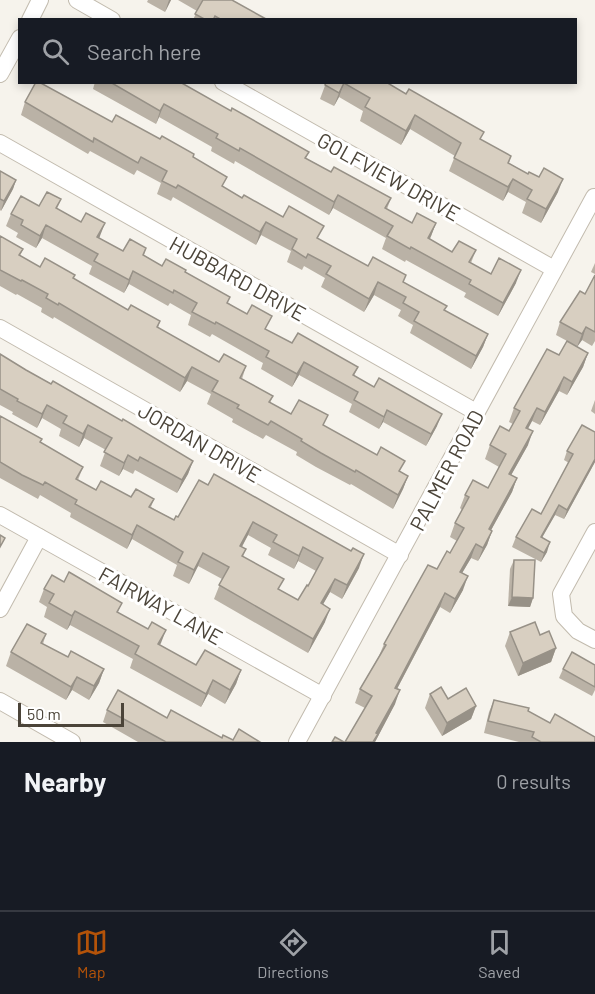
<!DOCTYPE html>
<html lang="en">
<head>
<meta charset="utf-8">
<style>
  body { margin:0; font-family:Barlow,sans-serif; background:#242831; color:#f1f3f6 }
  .scale { position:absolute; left:18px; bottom:15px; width:106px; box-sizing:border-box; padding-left:6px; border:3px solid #4b4439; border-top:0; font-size:16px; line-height:21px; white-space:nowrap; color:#4b4439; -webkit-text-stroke:4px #fff; paint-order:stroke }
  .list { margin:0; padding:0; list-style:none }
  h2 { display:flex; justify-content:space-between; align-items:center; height:78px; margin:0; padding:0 24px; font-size:26px }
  h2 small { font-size:20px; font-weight:400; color:#9ea1a6 }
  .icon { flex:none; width:33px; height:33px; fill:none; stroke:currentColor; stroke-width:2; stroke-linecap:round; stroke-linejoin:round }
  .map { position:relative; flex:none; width:595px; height:742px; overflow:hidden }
  .search { position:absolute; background:#171b24; box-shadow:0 3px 9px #0003; left:18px; right:18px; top:18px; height:66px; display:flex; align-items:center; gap:15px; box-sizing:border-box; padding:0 21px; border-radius:0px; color:#9ea1a6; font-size:22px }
  .sheet { height:168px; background:#171b24 }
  nav { display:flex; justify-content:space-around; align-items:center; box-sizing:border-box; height:84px; border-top:2px solid #363941; background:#171b24; font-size:16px; color:#9ea1a6 }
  nav a { display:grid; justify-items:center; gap:3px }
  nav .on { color:#b45309 }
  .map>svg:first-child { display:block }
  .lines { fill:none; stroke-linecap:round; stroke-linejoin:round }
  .minor-casing { stroke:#c2bbae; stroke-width:18 }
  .minor { stroke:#fff; stroke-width:16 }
  .wall { fill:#bab2a6; fill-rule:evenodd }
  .shaded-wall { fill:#979187 }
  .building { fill:#d8cfc1; stroke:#979187; stroke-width:1.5; fill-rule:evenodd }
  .labels { text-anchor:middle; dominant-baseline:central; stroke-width:6; stroke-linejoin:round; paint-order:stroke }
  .street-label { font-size:21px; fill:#4b4439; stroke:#fff }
</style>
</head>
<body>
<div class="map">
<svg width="595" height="742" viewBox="0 0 595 742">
  <rect width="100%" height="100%" fill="#f6f3ec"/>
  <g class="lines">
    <defs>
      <g id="minor">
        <polyline points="77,0 112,20"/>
        <polyline points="30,20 40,0"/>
        <polyline points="0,74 20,38"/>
        <polyline points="223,82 554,269"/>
        <polyline points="0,143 476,412"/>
        <polyline points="0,328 400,555"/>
        <polyline points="0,515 323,696"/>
        <polyline points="595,532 561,594 564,616 578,631 595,640"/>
        <polyline points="0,609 39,537"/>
        <polyline points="0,701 72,742"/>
        <polyline points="297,742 594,197"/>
      </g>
    </defs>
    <use href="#minor" class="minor-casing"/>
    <use href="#minor" class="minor"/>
  </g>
  <g class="wall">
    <polygon points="148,0 171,0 165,12 147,2"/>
    <polygon points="178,0 232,0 265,20 193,20 197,11"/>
    <polygon points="95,82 156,82 231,111 309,152 306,158 331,172 391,198 387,209 412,223 436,223 430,239 452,252 476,250 471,263 491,274 516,283 498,316 464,297 466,293 406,260 405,262 382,249 386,238 333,208 329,215 235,161 234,164 211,151 212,147 159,117 156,124 93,89"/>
    <polygon points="324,82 386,82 482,140 511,156 509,163 558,192 541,223 522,213 526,202 508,192 503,201 449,171 455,156 410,129 401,145 360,121 363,111 339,97 334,106 320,99 326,83"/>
    <polygon points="25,102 112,122 193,158 223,187 368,266 404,282 445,311 488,334 483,347 471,369 410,333 413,325 398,316 401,310 374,295 364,312 321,287 325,278 304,266 302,270 287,262 291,251 261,235 256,245 173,197 171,201 157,194 161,183 137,170 134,175 90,151 88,154 21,115"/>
    <polygon points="0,171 16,180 13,189 1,211 0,210"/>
    <polygon points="61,199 57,209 100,236 99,238 123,251 146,248 144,255 162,266 185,272 267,330 292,343 358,367 354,376 437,426 426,446 383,422 379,429 349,412 352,404 299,375 292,387 261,369 263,363 212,334 210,337 188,325 191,315 170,303 168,306 129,284 124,293 89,274 92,266 42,238 36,248 16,237 18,233 6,226 11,214"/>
    <polygon points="0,236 23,249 20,256 40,267 73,278 128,310 160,321 158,328 219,362 246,366 242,379 273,396 270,403 291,414 324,426 408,476 403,489 393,509 351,484 350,485 316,467 296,455 297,452 266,435 263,439 232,422 233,419 207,404 211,394 187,381 180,392 54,317 53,319 41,312 42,308 17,294 16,295 0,286"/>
    <polygon points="595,263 595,274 591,272"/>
    <polygon points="595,275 595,341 592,346 582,340 577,347 588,353 583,367 567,395 559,391 540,425 532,421 528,429 528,445 511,475 517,478 512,492 491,530 492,531 487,545 478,561 471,558 462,573 463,590 450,613 440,607 397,689 395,704 375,742 345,742 365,708 355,703 360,689 379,656 384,644 437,569 450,553 457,541 450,537 455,523 462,510 460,508 465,495 488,488 499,467 485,459 490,445 509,431 513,424 509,422 514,408 569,342 556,335 560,322 585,294"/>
    <polygon points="0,354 26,370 193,461 188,474 177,493 135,470 133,474 123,469 119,476 100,466 106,450 84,438 79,447 59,436 61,429 42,418 37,428 12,414 13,412 0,405"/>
    <polygon points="595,400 595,414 591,411"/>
    <path d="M0,416l40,27 43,24 -5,13 18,10 35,7 23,2 -3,8 23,13 4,-3 21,-37 160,88 -17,31 -12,-7 -7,12 2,18 -17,31 -94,-54 8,-20 -24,-13 -9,18 -16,-8 4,-11 -45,-26 -5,10 -57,-32 1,-4 -31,-18 -2,4 -38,-21zM248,535l23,13 -3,7 26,14 4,-8 18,10 -8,15 -10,14 -18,-10 -37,-33 3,-8 -4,-2z"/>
    <polygon points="595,432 595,462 564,519 555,515 542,538 547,552 541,562 512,547 516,537 541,514 569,463 564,460 567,451"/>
    <polygon points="514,560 533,598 530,607 508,606 510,569"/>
    <polygon points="64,582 122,603 118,612 160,645 196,665 241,670 236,684 225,704 208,694 201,707 130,668 133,659 70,625 67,630 44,617 47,607 39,602 44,589"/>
    <polygon points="510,632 540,635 556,648 551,662 518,676 505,646"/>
    <polygon points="46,634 43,644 68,657 104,669 99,683 89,700 72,690 66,700 6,666 11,652"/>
    <polygon points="595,665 595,690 592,696 559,678 563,669"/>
    <polygon points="430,694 476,706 471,719 442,736 425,708"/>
    <polygon points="494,700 528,711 550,723 595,742 519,742 484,733 489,712"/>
    <polygon points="107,710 167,718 222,738 233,740 260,742 138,742 103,722"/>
  </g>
  <g class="shaded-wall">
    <polygon points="169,0 171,0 165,12"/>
    <polygon points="344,83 339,97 334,106 339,93"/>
    <polygon points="164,104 159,117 156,124 160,111"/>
    <polygon points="415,115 410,129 401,145 406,131"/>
    <polygon points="513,179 508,192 503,201 508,187"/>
    <polygon points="563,179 558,192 541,223 546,209"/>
    <polygon points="16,180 13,189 1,211 4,201"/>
    <polygon points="338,195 333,208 329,215 334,202"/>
    <polygon points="266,222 261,235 256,245 260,232"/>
    <polygon points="105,223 100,236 93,250 97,237"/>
    <polygon points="436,223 431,236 423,251 428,238"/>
    <polygon points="46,225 42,238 36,248 40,236"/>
    <polygon points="521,270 516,283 498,316 503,303"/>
    <polygon points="133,271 129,284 124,293 129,280"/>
    <polygon points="378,282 374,295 364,312 369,299"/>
    <polygon points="586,327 582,340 577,347 582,334"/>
    <polygon points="488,334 483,347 471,369 476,356"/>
    <polygon points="588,353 583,367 567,395 572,382"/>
    <polygon points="304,362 299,375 292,387 297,374"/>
    <polygon points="192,367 187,381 180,392 185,378"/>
    <polygon points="564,377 559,391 540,425 545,412"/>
    <polygon points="47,405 42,418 37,428 42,414"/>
    <polygon points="537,408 532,421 521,441 526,428"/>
    <polygon points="387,410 383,422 379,429 384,417"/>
    <polygon points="442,414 437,426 426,446 431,434"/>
    <polygon points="88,425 84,438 79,447 83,434"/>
    <polygon points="533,431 528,445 504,488 509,474"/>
    <polygon points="128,455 123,469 119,476 124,463"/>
    <polygon points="595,459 595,462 564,519 567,510"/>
    <polygon points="193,461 188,474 177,493 182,480"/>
    <polygon points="408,476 403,489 393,509 398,495"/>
    <polygon points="517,478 512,492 484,543 489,529"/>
    <polygon points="559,505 555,515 537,546 541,537"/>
    <polygon points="253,522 248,535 235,559 240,546"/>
    <polygon points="137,525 132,539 127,549 132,535"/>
    <polygon points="492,531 487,545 478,561 483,548"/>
    <polygon points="550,542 547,552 541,562 544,553"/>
    <polygon points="476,544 471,558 455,585 460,572"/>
    <polygon points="303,547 298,561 294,569 299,556"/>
    <polygon points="203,553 198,566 189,584 194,570"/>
    <polygon points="364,554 359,568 342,599 347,585"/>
    <polygon points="468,576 463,590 450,613 455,599"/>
    <polygon points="335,579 330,592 316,617 321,603"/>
    <polygon points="445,593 440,607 390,702 395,688"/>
    <polygon points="512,597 533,598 530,607 508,606"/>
    <polygon points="330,609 325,622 308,653 313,639"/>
    <polygon points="75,611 70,625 67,630 72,616"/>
    <polygon points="166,630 161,643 153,658 158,644"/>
    <polygon points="556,648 551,662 518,676 523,663"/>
    <polygon points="104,669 99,683 89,700 94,686"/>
    <polygon points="241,670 236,684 225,704 230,690"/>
    <polygon points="77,677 72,690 66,700 71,687"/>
    <polygon points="213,680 208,694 201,707 206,694"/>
    <polygon points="400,690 395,704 375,742 373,742 376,733"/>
    <polygon points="476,706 471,719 442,736 447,723"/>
  </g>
  <g class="building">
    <polygon points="203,0 232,0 266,19 265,20 222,20 215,16 213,20 206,20 195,14"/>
    <polygon points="36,82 39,82 112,122 116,115 160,139 162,136 194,154 193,157 227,177 222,186 242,198 244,195 283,217 289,206 324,226 317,238 368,266 373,257 406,275 403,282 447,306 444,310 488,334 476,356 414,321 419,312 403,303 406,297 378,282 369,299 326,274 331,266 308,254 306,258 292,249 297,239 266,222 260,232 178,185 176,188 162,181 167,171 141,157 138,163 94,138 93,142 25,102"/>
    <polygon points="110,82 180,82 231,111 232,108 309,152 305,158 331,172 334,167 391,198 385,208 412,223 417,213 436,223 428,238 452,252 459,241 476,250 469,262 491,274 499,258 521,270 503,303 469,284 471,280 411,247 410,249 387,236 393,226 338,195 334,202 240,148 239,151 216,138 218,134 164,104 160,111"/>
    <polygon points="326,82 386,82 406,94 409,89 484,132 480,139 511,156 508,163 528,174 529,172 539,177 544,168 563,179 546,209 527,199 532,190 513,179 508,187 454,158 461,143 415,115 406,131 365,107 370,98 344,83 339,93 325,85"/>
    <polygon points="0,171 16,180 4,201 0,199"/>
    <polygon points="47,192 61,199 56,208 81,222 86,213 105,223 97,237 123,251 130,239 146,248 143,255 162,266 166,259 186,270 185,272 230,297 227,303 247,314 252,305 272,316 265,329 292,343 298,333 358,367 353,375 374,387 379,378 442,414 431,434 387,410 384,417 354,400 358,392 304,362 297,374 266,357 269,351 216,322 215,324 192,312 197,303 174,290 173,293 133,271 129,280 94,261 98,254 46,225 40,236 21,225 23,220 11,214 21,196 39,206"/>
    <polygon points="0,236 23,249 19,255 40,267 45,258 75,275 73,278 128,310 131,305 160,321 157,327 219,362 224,354 246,366 240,378 273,396 269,402 291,414 299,400 328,415 323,425 377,455 381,447 405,461 399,471 408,476 398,495 356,470 355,472 321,453 301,441 302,439 271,421 268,425 237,408 239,405 212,391 218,381 192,367 185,378 59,303 58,305 46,298 48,294 22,280 21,281 0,270"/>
    <polygon points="595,275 595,332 586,327 582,334 560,322 580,291 585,294"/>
    <polygon points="567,341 588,353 572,382 564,377 545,412 537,408 526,428 533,431 509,474 517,478 489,529 492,531 483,548 476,544 460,572 468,576 455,599 445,593 395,688 400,690 376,733 378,734 373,742 345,742 372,696 360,689 386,645 384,644 428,565 437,569 447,551 450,553 464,528 455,523 469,497 465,495 473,480 488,488 506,454 490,445 500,426 509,431 520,411 514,408 547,349 559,355"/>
    <polygon points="0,354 26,370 51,384 53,381 122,421 123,419 193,461 182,480 140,457 138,461 128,455 124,463 104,452 112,438 88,425 83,434 63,423 67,416 47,405 42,414 17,401 18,399 0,389"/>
    <path d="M0,416l42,23 -2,3 43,25 -7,12 20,11 5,-9 30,16 5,-8 18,10 -5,8 25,13 2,-4 2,1 21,-37 9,5 6,-11 137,77 2,-3 11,6 -17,31 -12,-6 -14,24 9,6 -17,30 -94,-54 10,-18 -26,-14 -9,17 -16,-8 5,-10 -20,-12 -26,-15 -5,10 -57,-31 2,-4 -32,-18 -2,3 -21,-10 -22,-13zM253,522l24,13 -4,7 26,14 4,-9 20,11 -15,28 -1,-1 -9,15 -20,-11 6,-10 -42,-23 4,-7 -6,-3z"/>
    <polygon points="582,425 595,432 595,459 567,510 559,505 541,537 550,542 544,553 516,537 532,509 541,514 573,454 567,451"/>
    <polygon points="0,535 5,538 0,547"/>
    <polygon points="514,560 535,560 533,598 512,597"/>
    <polygon points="69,572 122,603 117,612 148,629 152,622 166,630 158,644 196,665 205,650 241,670 230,690 213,680 206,694 135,654 139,646 75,611 72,616 49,603 54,594 44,589 52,575 64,582"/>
    <polygon points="535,622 540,635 549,631 556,648 523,663 510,632"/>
    <polygon points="27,624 46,634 41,643 68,657 71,651 104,669 94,686 77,677 71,687 11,652"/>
    <polygon points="572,652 595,665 595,687 563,669"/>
    <polygon points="441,687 448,699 466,688 476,706 447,723 430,694"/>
    <polygon points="118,690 167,718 171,710 222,738 223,735 233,740 239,729 260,742 166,742 107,710"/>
    <polygon points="494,700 529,708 528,711 550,723 555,714 595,737 595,742 541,742 532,737 534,732 488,721"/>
    <polygon points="335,737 344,742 332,742"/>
  </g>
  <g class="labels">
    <g class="street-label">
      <text transform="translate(389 176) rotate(29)">GOLFVIEW DRIVE</text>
      <text transform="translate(238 278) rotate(29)">HUBBARD DRIVE</text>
      <text transform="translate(200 442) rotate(30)">JORDAN DRIVE</text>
      <text transform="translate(446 470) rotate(-62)">PALMER ROAD</text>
      <text transform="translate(161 605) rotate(29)">FAIRWAY LANE</text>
    </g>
  </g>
</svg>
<div class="scale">50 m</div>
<div class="search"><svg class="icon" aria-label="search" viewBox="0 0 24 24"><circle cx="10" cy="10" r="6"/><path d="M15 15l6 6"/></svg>Search here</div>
</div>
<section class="sheet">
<h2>Nearby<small>0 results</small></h2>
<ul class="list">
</ul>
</section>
<nav>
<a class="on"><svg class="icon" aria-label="map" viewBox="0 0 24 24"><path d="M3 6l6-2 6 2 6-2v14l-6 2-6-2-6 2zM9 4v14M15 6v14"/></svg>Map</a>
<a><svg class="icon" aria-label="directions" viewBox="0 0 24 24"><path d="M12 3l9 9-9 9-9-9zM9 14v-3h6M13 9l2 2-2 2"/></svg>Directions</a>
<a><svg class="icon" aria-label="saved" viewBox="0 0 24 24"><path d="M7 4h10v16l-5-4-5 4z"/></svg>Saved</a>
</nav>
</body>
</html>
